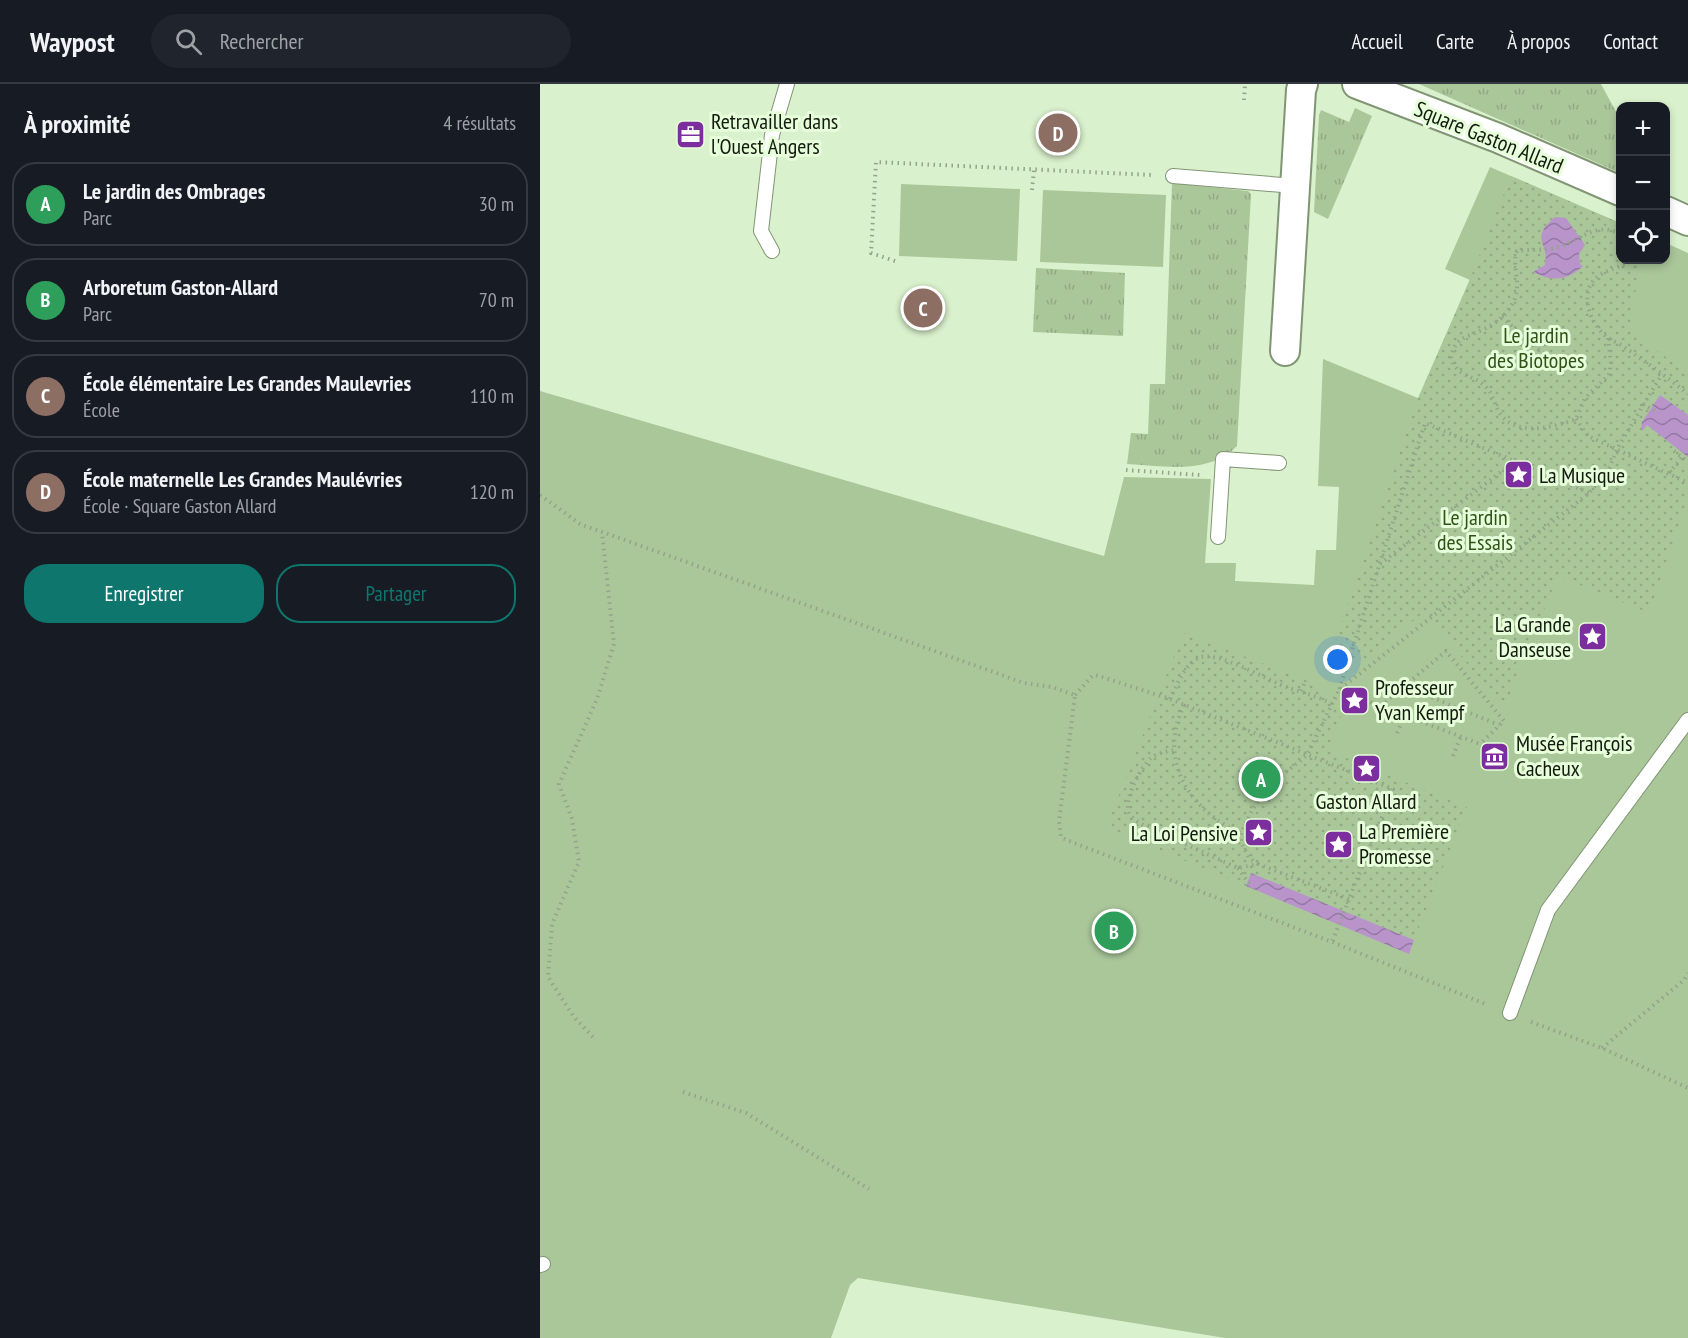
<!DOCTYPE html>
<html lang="fr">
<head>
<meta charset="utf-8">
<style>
  body { margin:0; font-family:"PT Sans Narrow",sans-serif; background:#20242c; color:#f1f3f6 }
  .controls { position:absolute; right:18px; top:18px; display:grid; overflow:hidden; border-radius:12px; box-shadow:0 3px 9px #0003 }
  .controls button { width:54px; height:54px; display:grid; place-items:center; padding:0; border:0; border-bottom:2px solid #363941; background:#171b24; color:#f1f3f6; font:30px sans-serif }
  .you { position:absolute; left:798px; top:576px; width:21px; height:21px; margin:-15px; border:4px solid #fff; border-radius:50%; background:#1a73e8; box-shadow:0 0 0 9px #1a73e833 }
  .badge { display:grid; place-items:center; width:39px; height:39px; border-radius:50%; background:#0f766e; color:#fff; font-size:20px; font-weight:700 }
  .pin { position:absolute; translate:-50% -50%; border:3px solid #fff; box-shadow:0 2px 6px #0006 }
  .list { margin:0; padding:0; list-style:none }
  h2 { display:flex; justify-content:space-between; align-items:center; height:78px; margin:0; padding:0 24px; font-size:26px }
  h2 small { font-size:20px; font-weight:400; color:#9ea1a6 }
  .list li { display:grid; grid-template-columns:39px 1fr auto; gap:18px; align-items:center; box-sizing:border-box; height:84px; margin:0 12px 12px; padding:0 12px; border:2px solid #363941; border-radius:24px }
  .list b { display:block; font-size:22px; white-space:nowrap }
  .list p { margin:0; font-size:20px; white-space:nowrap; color:#9ea1a6 }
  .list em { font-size:20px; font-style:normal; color:#9ea1a6 }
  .actions { display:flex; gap:12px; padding:18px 24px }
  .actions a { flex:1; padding:14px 0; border:2px solid #0f766e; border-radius:24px; text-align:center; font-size:21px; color:#0f766e }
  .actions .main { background:#0f766e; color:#fff }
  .icon { flex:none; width:33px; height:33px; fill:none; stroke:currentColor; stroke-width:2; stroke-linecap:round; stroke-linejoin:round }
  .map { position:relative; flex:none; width:1148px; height:1254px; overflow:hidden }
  header { display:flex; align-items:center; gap:36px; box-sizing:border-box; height:84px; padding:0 30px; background:#171b24; border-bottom:2px solid #363941 }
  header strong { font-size:28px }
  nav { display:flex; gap:33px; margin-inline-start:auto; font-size:21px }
  .search { width:420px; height:54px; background:#20242c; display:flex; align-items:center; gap:15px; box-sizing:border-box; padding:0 21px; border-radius:33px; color:#9ea1a6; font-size:22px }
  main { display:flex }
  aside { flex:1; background:#171b24 }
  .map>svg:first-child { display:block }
  .grass { fill:url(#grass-tufts) }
  .park { fill:#aac79a }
  .garden { fill:url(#garden-dots) }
  .water { fill:url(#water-waves) }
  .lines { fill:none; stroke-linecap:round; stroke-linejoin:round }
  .lane-casing { stroke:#809573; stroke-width:16 }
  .street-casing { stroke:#809573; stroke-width:32 }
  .path { stroke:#93a488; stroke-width:4; stroke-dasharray:1.5 4.5; stroke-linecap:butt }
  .lane { stroke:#fff; stroke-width:14 }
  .street { stroke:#fff; stroke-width:28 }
  .labels { text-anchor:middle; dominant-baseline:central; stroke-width:6; stroke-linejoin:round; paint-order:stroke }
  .poi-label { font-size:22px; fill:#131b0e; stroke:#e7feda; text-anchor:start }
  .street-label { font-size:22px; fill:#131b0e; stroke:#e7feda }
  .park-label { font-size:22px; fill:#305117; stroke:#e7feda }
</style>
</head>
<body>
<header>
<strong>Waypost</strong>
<div class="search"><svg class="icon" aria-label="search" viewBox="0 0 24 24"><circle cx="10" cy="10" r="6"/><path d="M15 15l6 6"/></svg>Rechercher</div>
<nav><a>Accueil</a><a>Carte</a><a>À propos</a><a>Contact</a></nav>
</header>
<main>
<aside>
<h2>À proximité<small>4 résultats</small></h2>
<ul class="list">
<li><span class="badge" style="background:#2e9e5b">A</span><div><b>Le jardin des Ombrages</b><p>Parc</p></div><em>30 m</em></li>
<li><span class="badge" style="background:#2e9e5b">B</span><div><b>Arboretum Gaston-Allard</b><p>Parc</p></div><em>70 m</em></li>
<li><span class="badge" style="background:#8d6e63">C</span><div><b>École élémentaire Les Grandes Maulevries</b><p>École</p></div><em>110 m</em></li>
<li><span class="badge" style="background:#8d6e63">D</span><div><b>École maternelle Les Grandes Maulévries</b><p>École · Square Gaston Allard</p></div><em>120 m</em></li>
</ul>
<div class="actions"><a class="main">Enregistrer</a><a>Partager</a></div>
</aside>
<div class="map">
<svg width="1148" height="1254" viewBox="0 0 1148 1254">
  <defs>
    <pattern id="grass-tufts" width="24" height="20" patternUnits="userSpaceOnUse" patternTransform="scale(1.5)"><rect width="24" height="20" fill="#aac79a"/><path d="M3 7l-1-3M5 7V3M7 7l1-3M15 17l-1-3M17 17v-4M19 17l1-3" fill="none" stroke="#91aa84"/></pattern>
    <pattern id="garden-dots" width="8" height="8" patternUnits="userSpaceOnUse" patternTransform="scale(1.5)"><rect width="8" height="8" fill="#aac79a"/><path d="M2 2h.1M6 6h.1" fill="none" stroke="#91aa84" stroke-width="1.8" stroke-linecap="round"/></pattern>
    <pattern id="water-waves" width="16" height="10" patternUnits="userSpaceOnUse" patternTransform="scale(1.5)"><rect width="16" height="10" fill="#b894cb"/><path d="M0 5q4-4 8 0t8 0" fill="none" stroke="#9478a3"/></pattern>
  </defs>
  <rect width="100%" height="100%" fill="#daf1cd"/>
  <g class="grass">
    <polygon points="879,0 1061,0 1080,35 1080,89"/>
    <polygon points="815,24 832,32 788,135 774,128 779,31 781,26 809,38"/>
    <path d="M632,99l76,8 3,3 -14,252c-28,29 -73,20 -110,18l4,-31 17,1 2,-50h15z"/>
    <polygon points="496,184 585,189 583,252 493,248"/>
  </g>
  <g class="park">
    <polygon points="950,83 1080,139 1080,176 1126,176 1126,159 1148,169 1148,1254 685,1254 318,1194 310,1201 291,1254 0,1254 0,307 564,472 584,393 671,395 665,479 696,479 695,497 774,501 776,466 796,466 799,403 778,402 783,275 878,314 930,196 905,185"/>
    <polygon points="361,100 480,105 477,177 359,172"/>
    <polygon points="503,106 626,111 623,183 500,178"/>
  </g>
  <g class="garden">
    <polygon points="971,92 1080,139 1080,176 1101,176 1089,245 1148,290 1148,428 1144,427 1109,529 1018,492 964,624 884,528 822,578 792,566 878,315 930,195"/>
    <polygon points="643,549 779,601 801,633 787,666 927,723 874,856 712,789 706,802 566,744"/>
  </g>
  <g class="water">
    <path d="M1015,133l11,1 19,27 -6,9 1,10 3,2c-15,15 -31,16 -50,6l12,-7c5,-23 -17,-25 10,-48z"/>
    <polygon points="1120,311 1148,331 1148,373 1107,341 1102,347 1101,344 1102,338"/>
    <polygon points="711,789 874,856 869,870 706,802"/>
  </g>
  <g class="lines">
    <defs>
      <g id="lane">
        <polyline points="633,92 755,102"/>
        <polyline points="232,167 221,147 232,51 247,0"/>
        <polyline points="678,453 683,375 739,379"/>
        <polyline points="970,929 1008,826 1148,636"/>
        <polyline points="0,1181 3,1180"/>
      </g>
      <g id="street">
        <polyline points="817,0 958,54 1080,107"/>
        <polyline points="1126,127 1148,137"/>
        <polyline points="745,267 761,6 763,0"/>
      </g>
    </defs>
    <use href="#lane" class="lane-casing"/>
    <use href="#street" class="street-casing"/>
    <g class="path">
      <polyline points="704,16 705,0"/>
      <polyline points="492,106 494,86"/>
      <path d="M1089,176c-12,11 -29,9 -38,24 -10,18 2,43 17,54 4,3 11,5 16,9 22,15 43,30 64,47"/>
      <polyline points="355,177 331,169 336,78 612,91"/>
      <polyline points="962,233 995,263 1009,273"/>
      <path d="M1068,254l3,25 -2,12 -24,23 -9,21c-22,8 -57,18 -75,-4 -7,-9 -7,-21 -16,-29 -13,-12 -29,-9 -34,-29 4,-21 18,-20 33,-28 9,-4 20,-12 25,-20 17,-23 1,-39 8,-58 13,-2 25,0 38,-3 25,-6 40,-28 65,-14"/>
      <polyline points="1103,320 1116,328"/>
      <polyline points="1036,335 1048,352 1148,399"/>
      <polyline points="1134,367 1148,378"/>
      <polyline points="1069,385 1081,390"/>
      <polyline points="586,386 660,391"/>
      <polyline points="1129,389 1142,373"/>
      <polyline points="0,411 40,440 484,599 512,603 535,611 519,738 521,753 529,757 792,858 948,921"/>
      <polyline points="840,480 974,378"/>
      <polyline points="864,602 959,641"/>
      <polyline points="761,607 766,596"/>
      <polyline points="535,611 553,591 559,592 630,615 853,705 792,858"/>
      <path d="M630,615c7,-14 14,-34 29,-41 17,-9 71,24 90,30 15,5 28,8 43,16"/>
      <path d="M644,621c-27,56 5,104 57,129"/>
      <polyline points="841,622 906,567 964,637 940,660"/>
      <polyline points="857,649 865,631"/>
      <path d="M633,666c-7,2 -16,3 -22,8 -10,9 -28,42 -22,55 3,5 9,9 14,12l95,43 20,-4 91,35"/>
      <polyline points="946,668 940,660 799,606 885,339 1049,409"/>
      <polyline points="913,672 921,652"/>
      <polyline points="815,690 820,679"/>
      <polyline points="718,780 709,774 701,758 701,750 712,726 723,710 740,693 767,671 799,606 1049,409 1069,385 1077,365 1122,290"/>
      <polyline points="698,784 708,798 714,801"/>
      <polyline points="991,938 1062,964 1148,1004"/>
      <polyline points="53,953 34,933 8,893 12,840 39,778 32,735 19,700 57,615 74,560 62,448"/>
      <polyline points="1062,964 1144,896 1148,889"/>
      <polyline points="143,1008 206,1029 329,1105"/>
    </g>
    <use href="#lane" class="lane"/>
    <use href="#street" class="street"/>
  </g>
  <defs>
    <symbol id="office-square" viewBox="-11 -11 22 22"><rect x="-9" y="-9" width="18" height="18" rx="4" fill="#7d2e9e" stroke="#e7feda"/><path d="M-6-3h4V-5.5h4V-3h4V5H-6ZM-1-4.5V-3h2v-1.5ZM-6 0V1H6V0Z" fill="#fff"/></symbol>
    <symbol id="sight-square" viewBox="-11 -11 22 22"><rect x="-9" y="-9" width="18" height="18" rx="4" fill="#7d2e9e" stroke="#e7feda"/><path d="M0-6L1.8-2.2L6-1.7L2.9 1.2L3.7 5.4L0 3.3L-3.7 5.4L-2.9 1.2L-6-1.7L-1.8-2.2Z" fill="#fff"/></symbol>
    <symbol id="museum-square" viewBox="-11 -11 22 22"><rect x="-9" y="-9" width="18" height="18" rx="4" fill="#7d2e9e" stroke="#e7feda"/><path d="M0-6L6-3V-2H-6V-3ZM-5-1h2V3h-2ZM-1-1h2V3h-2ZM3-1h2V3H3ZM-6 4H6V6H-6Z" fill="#fff"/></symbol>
  </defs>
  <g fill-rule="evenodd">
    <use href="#office-square" x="134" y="34" width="33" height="33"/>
    <use href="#sight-square" x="962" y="374" width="33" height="33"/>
    <use href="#sight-square" x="1036" y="536" width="33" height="33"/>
    <use href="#sight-square" x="798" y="600" width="33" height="33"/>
    <use href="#museum-square" x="938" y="656" width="33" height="33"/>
    <use href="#sight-square" x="810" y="668" width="33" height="33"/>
    <use href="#sight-square" x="702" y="732" width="33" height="33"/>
    <use href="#sight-square" x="782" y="744" width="33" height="33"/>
  </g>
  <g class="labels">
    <g class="poi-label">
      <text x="171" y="37">Retravailler dans<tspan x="171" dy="25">l'Ouest Angers</tspan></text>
      <text x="999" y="391">La Musique</text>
      <text x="1031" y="540" text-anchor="end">La Grande<tspan x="1031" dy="25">Danseuse</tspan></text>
      <text x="835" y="603">Professeur<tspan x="835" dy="25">Yvan Kempf</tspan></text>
      <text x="976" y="659">Musée François<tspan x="976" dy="25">Cacheux</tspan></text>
      <text x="826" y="717" text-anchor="middle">Gaston Allard</text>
      <text x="819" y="747">La Première<tspan x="819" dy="25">Promesse</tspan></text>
      <text x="698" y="749" text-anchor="end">La Loi Pensive</text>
    </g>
    <g class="street-label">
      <text transform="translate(949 53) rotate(22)">Square Gaston Allard</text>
    </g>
    <g class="park-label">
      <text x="996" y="251">Le jardin<tspan x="996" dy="25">des Biotopes</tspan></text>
      <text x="935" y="433">Le jardin<tspan x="935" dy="25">des Essais</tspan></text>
    </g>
  </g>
</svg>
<div class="controls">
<button>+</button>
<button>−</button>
<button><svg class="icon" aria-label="locate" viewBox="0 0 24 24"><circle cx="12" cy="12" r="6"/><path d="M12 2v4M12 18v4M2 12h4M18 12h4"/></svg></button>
</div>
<div class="you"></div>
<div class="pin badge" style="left:721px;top:695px;background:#2e9e5b">A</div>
<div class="pin badge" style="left:574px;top:847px;background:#2e9e5b">B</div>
<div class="pin badge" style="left:383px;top:224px;background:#8d6e63">C</div>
<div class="pin badge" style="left:518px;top:49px;background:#8d6e63">D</div>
</div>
</main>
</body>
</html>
